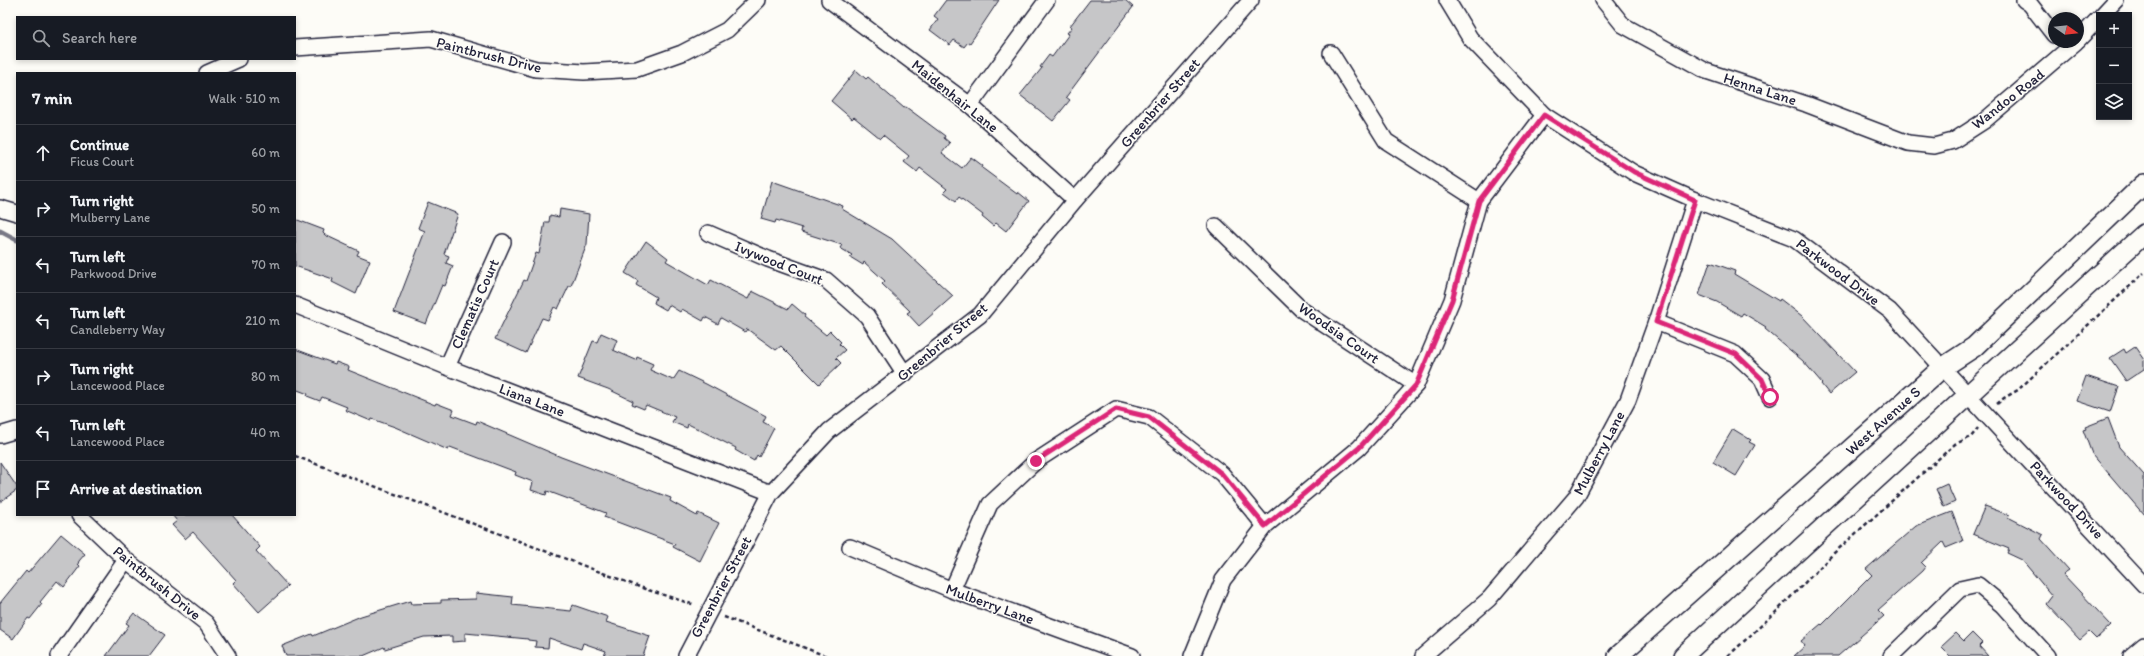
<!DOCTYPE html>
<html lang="en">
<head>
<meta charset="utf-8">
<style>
  body { margin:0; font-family:Itim,sans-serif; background:#242831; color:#f1f3f6 }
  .controls { position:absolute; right:12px; top:12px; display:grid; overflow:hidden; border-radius:0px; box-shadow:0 2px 6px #0003 }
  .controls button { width:36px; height:36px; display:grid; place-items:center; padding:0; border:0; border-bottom:1px solid #363941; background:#171b24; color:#f1f3f6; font:20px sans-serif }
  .compass { position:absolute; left:2048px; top:12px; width:36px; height:36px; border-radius:50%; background:#171b24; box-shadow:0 2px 6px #0003; rotate:104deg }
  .stop { position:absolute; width:12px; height:12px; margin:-9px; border:3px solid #db2777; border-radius:50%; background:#fff }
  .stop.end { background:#db2777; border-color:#fff; box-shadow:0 1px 4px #0008 }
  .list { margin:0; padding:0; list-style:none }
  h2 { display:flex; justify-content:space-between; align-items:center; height:52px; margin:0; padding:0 16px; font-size:17px }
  h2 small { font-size:13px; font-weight:400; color:#9ea1a6 }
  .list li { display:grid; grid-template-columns:26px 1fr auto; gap:12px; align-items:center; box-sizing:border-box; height:56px; padding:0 16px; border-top:1px solid #363941 }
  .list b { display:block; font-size:15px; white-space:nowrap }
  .list p { margin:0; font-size:13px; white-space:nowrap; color:#9ea1a6 }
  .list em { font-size:13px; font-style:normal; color:#9ea1a6 }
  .icon { flex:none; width:22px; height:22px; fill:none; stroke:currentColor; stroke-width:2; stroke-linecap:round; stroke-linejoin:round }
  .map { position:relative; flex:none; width:2144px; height:656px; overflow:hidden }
  .search { position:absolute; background:#171b24; box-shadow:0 2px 6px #0003; left:16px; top:16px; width:280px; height:44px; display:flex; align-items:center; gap:10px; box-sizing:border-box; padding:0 14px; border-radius:0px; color:#9ea1a6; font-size:15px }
  .panel { position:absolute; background:#171b24; box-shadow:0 2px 6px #0003; left:16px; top:72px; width:280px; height:444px; border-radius:0px }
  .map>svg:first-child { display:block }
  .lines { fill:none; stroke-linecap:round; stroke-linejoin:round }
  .stream { stroke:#787885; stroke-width:5 }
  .building { fill:#c6c6c8; stroke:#22223b }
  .minor-casing { stroke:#22223b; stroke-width:18 }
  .tertiary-casing { stroke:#22223b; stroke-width:22 }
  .path { stroke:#22223b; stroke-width:2.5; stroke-dasharray:4 3; stroke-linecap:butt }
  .minor { stroke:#fdfcf7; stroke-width:15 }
  .tertiary { stroke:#fdfcf7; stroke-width:19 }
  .route { stroke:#db2777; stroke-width:5 }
  .labels { text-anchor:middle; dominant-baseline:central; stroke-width:3; stroke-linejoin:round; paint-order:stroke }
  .street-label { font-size:15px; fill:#22223b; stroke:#fdfcf7 }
</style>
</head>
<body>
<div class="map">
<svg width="2144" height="656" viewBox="0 0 2144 656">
  <rect width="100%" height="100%" fill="#fdfcf7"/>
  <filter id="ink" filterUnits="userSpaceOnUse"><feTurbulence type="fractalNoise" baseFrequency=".025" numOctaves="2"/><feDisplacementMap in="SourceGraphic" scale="8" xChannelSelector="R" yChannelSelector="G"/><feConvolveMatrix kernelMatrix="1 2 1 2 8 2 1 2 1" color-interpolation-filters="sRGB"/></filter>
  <g filter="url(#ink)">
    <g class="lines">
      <polyline class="stream" points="0,231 17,240"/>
    </g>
    <g class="building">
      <polygon points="946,0 999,0 979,30 970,43 968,42 964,47 954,40 950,45 930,30 938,19 934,16"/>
      <polygon points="1090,0 1125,0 1133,7 1066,97 1070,100 1053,121 1020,95 1042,68 1040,67 1049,55 1052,57 1069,34 1067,33 1072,27 1070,26"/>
      <polygon points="856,70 866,79 868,77 904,108 906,107 945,136 944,138 950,143 942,153 962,168 971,157 983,166 982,168 1017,194 1018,192 1029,201 1006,231 996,223 993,226 982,217 983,215 959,197 956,201 944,192 947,189 920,168 917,172 904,162 909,156 883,135 880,138 854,117 852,119 831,101"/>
      <polygon points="772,181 843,206 842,209 892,239 953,296 919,326 907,313 910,311 882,284 885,281 864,262 863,265 850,257 852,255 840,248 842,245 801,232 802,228 776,220 775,223 761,219"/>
      <polygon points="428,202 458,214 444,254 449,256 446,263 453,266 445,286 442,285 426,324 394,312 425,231 418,228"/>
      <polygon points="560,209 589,214 587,244 571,286 569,286 558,309 554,307 548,320 542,318 526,353 495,339 524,280 526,281 536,253 539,254 545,222 549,222 550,215 559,217"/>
      <polygon points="295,219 324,230 323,233 325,235 359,251 357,255 370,260 356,294 332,282 333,279 295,266"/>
      <polygon points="646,241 668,258 666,261 708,285 711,280 748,299 752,291 788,309 792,304 805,315 804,317 826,335 830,331 841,342 839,344 845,350 836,358 841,363 819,384 781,346 776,350 747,329 745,332 721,318 718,324 705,317 703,321 682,309 680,312 669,305 666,310 654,303 656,297 636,285 638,281 625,273"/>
      <polygon points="1710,262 1735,271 1734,274 1779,301 1780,299 1802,316 1855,372 1829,394 1821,384 1822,383 1803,361 1765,329 1766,327 1743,313 1741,316 1717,302 1699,295"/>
      <polygon points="601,333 617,340 613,350 636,360 637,357 653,364 650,370 673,380 679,371 706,384 766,416 763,422 774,428 759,457 757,455 754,461 735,450 736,448 688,424 687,428 672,422 675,417 646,405 644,409 632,404 633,401 608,389 578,378 593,341 597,342"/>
      <polygon points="2135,347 2144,360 2144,369 2126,381 2110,358 2124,349 2126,353"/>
      <polygon points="295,349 335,364 336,362 349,367 348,370 435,405 436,403 454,410 452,415 476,424 477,421 561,457 671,498 670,501 697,516 698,513 719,523 700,561 673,547 675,544 604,517 606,513 547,491 546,495 531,490 533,482 515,475 516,472 450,447 448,450 395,427 372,419 371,421 345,410 347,407 322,397 320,401 307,396 308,394 295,389"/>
      <polygon points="2086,376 2119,387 2110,412 2077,401"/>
      <polygon points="2108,418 2119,447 2144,475 2144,515 2092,454 2083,430 2086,429 2085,427"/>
      <polygon points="1733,429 1751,440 1749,442 1755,445 1736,476 1713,462"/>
      <polygon points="0,462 17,487 17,490 0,502"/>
      <polygon points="1947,484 1955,502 1944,507 1936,489"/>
      <polygon points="1985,506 2009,515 2008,517 2043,535 2041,539 2069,570 2063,574 2111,625 2096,639 2089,632 2080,640 2046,604 2052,596 2022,560 2007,553 2009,549 1973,534"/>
      <polygon points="1952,512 1963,541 1946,548 1943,542 1921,563 1925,567 1922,571 1878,610 1884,616 1838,656 1794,656 1805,646 1801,641 1821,624 1822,625 1872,575 1866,569 1916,526"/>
      <polygon points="172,515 232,515 260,547 256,551 288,586 259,612 233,583 236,580 193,532 185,539 172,525 177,521"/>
      <polygon points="61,534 85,554 79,561 78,564 80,566 64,587 57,581 40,602 42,604 30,619 28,618 13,639 0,630 0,603 26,571 28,573"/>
      <polygon points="476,593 513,597 512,605 571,611 573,605 608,617 606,622 650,636 643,656 604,656 606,651 583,643 581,649 549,638 548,648 535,647 536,641 528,640 528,639 465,633 465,641 452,642 452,636 424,637 385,649 384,647 363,656 286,656 282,646 312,634 313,636 361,616 410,601 411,604 441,603 441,600 476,599"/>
      <polygon points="134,613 165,635 149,656 106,656 129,625 126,623"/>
      <polygon points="1956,633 1964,641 1972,633 1982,643 1979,646 1988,656 1950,656 1941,647"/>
    </g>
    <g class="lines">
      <defs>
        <g id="minor">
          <polyline points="829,0 970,105 1075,200"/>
          <polyline points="1447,0 1470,38 1544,115 1634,173 1695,200 1794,239 1890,311 2144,585"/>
          <polyline points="1603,0 1623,25 1706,71 1806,104 1908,143 1934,146 1953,141 1984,121 2076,42"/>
          <polyline points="2024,0 2030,4 2054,35"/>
          <polyline points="2102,15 2116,0"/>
          <polyline points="2078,40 2099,18"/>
          <polyline points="295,48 431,39 536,69 584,72 637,69 682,53 727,30 758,0"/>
          <polyline points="1331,53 1386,141 1479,201"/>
          <polyline points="207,73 239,59"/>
          <polyline points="970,105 1047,0"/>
          <polyline points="0,208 17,213"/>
          <polyline points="1216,226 1302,310 1416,385"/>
          <polyline points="708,233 768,259 826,280 867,316 905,374"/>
          <polyline points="295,305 447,367 771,493"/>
          <polyline points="1656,322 1735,354 1762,379 1770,397"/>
          <polyline points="447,367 503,242"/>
          <polyline points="0,435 17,430"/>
          <polyline points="79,515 126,560 206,623 228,656"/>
          <polyline points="850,547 952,590 1132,656"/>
          <polyline points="952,590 990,504 1036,461 1116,409 1149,417 1222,474 1265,526"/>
          <polyline points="59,656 126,560"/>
          <polyline points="686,656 771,493 829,431 980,315 1075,200 1251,0"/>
          <polyline points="1192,656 1223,580 1265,526 1359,448 1416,385 1452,300 1479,201 1544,115"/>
          <polyline points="1423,656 1489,599 1576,497 1628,400 1656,322 1695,200"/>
          <polyline points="1891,656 1960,589 1978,585 2002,605 2048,656"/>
          <polyline points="2131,656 2144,645"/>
        </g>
        <g id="tertiary">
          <polyline points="1618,656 1942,368 1974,347 2144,184"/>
          <polyline points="1683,656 2144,234"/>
        </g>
      </defs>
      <use href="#minor" class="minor-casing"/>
      <use href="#tertiary" class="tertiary-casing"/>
      <g class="path">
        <polyline points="1997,404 2004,398 2018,390 2144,273"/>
        <polyline points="295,456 645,589 695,605"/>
        <polyline points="724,617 826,656"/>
        <polyline points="1728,656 1777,611 1834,553 1955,444 1971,437 1978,428"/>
      </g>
      <use href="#minor" class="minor"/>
      <use href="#tertiary" class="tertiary"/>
    </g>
  </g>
  <g class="lines" filter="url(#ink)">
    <polyline class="route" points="1036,461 1116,409 1149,417 1222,474 1265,526 1359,448 1416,385 1452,300 1479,201 1544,115 1634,172 1695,200 1656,322 1736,354 1762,379 1770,397"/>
  </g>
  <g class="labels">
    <g class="street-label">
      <text transform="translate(489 55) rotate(14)">Paintbrush Drive</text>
      <text transform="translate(1760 89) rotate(18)">Henna Lane</text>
      <text transform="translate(955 96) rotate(39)">Maidenhair Lane</text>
      <text transform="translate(2008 99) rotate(-38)">Wandoo Road</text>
      <text transform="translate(1160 103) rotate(-49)">Greenbrier Street</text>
      <text transform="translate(779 263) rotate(22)">Ivywood Court</text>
      <text transform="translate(1838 272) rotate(37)">Parkwood Drive</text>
      <text transform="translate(475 304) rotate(-66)">Clematis Court</text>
      <text transform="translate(1339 333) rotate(35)">Woodsia Court</text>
      <text transform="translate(942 342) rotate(-40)">Greenbrier Street</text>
      <text transform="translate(532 400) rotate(21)">Liana Lane</text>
      <text transform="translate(1883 421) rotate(-42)">West Avenue S</text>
      <text transform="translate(1599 453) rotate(-62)">Mulberry Lane</text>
      <text transform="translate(2067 500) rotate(47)">Parkwood Drive</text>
      <text transform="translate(157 583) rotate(39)">Paintbrush Drive</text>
      <text transform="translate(721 587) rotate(-62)">Greenbrier Street</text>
      <text transform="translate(990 604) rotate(20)">Mulberry Lane</text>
    </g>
  </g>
</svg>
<div class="controls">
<button>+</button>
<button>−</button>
<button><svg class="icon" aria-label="layers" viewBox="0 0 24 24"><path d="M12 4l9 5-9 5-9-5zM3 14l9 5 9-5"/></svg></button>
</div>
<svg class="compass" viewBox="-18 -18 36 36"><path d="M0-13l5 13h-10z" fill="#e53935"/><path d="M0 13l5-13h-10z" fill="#9ea1a6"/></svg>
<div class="stop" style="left:1770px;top:397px"></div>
<div class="stop end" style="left:1036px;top:461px"></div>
<div class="search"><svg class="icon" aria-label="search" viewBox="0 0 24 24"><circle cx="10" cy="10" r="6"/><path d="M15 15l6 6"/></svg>Search here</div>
<section class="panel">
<h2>7 min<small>Walk · 510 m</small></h2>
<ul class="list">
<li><svg class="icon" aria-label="ahead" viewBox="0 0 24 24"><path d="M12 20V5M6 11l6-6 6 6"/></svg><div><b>Continue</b><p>Ficus Court</p></div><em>60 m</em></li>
<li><svg class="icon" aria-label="right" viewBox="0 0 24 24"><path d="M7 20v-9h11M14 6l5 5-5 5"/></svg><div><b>Turn right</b><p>Mulberry Lane</p></div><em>50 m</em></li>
<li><svg class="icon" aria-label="left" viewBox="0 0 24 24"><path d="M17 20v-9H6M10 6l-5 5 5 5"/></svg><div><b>Turn left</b><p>Parkwood Drive</p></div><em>70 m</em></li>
<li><svg class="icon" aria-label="left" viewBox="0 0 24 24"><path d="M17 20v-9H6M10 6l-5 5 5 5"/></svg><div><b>Turn left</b><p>Candleberry Way</p></div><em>210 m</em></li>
<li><svg class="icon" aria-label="right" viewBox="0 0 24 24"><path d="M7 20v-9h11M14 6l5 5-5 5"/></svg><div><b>Turn right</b><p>Lancewood Place</p></div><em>80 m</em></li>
<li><svg class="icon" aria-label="left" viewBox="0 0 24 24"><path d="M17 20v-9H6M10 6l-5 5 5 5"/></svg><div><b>Turn left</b><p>Lancewood Place</p></div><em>40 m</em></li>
<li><svg class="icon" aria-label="arrive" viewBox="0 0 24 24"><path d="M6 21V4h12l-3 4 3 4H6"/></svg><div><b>Arrive at destination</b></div></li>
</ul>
</section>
</div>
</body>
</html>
